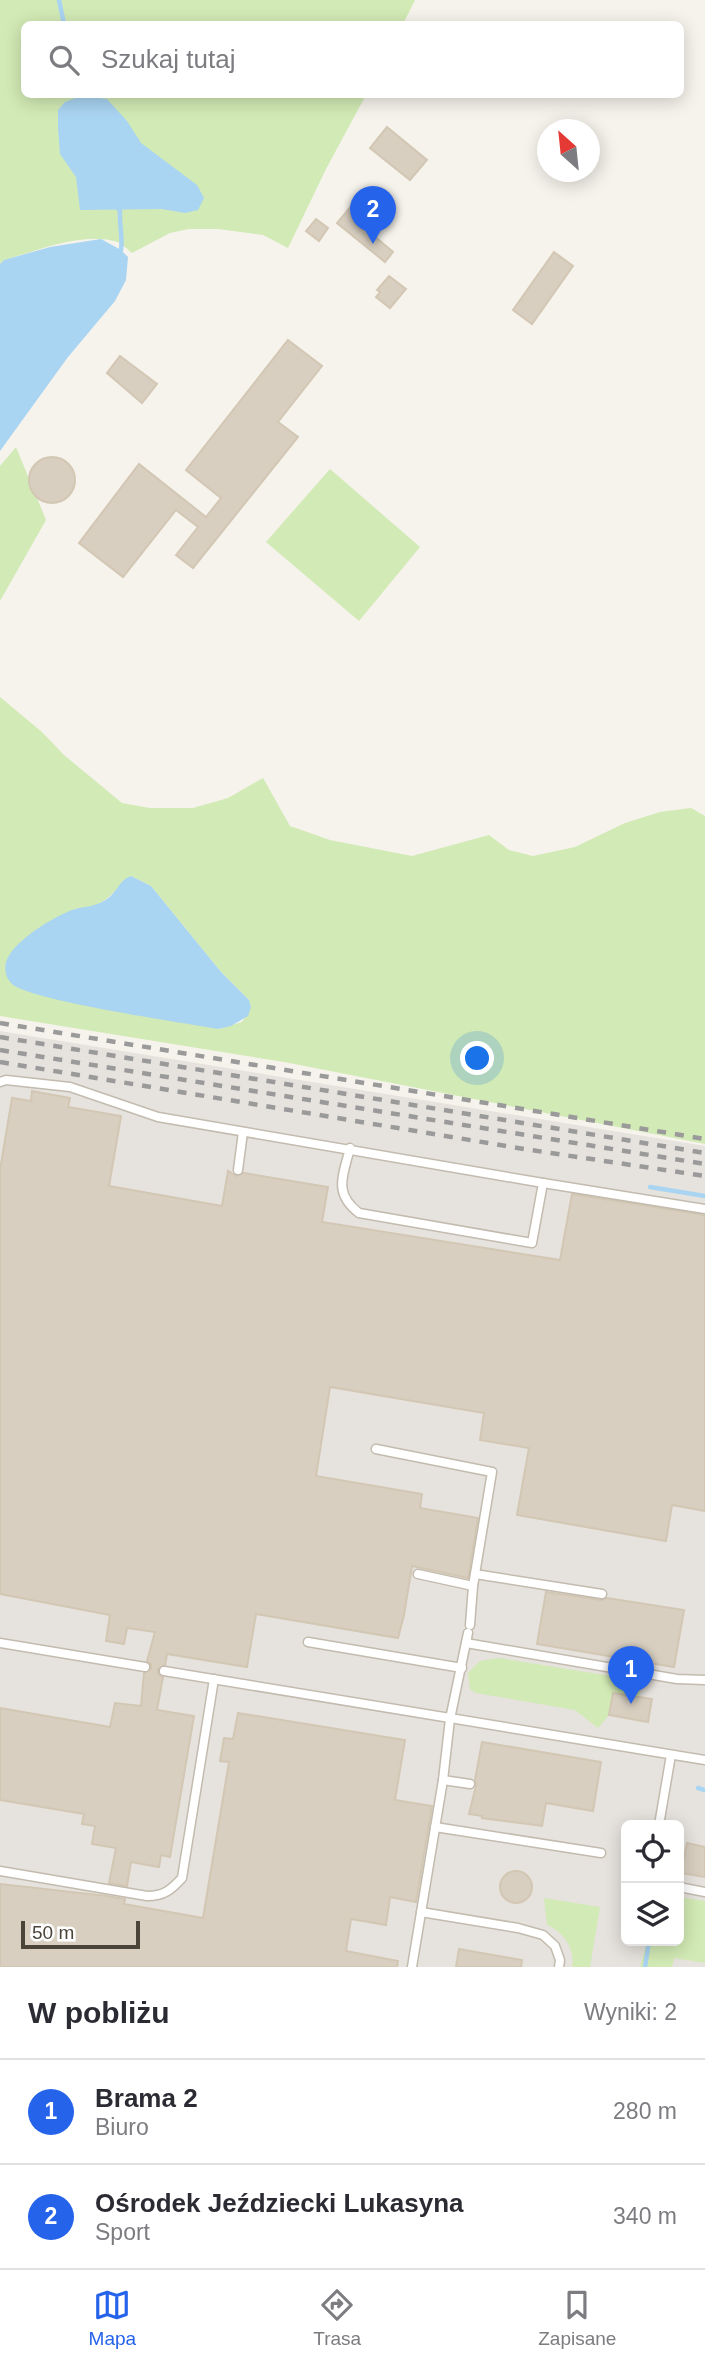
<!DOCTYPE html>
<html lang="pl">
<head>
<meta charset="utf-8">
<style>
  body { margin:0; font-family:Helvetica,sans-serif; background:#f7f7f7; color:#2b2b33 }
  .controls { position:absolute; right:21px; bottom:21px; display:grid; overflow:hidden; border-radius:10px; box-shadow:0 4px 18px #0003 }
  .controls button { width:63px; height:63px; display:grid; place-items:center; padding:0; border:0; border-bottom:2px solid #e1e1e2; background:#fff; color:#2b2b33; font:35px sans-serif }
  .compass { position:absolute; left:537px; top:119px; width:63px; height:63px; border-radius:50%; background:#fff; box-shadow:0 4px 18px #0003; rotate:333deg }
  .scale { position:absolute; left:21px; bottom:18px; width:119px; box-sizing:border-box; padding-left:7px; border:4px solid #4b4439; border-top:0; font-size:19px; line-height:24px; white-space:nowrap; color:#4b4439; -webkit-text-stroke:5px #fff; paint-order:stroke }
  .you { position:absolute; left:478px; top:1059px; width:24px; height:24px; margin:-18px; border:5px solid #fff; border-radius:50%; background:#1a73e8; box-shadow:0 0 0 10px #1a73e833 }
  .badge { display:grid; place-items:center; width:46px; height:46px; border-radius:50%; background:#2563eb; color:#fff; font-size:23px; font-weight:700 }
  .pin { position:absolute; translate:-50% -58px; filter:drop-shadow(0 2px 4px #0008) }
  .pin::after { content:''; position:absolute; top:37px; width:24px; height:21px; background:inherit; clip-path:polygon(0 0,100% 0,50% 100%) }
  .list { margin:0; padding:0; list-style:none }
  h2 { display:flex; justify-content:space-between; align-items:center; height:91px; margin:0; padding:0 28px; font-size:30px }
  h2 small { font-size:23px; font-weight:400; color:#7c7c81 }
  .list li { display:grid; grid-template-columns:46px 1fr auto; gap:21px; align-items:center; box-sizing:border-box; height:105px; padding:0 28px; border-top:2px solid #e1e1e2 }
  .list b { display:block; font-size:26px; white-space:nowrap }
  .list p { margin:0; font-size:23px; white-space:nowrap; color:#7c7c81 }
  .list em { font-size:23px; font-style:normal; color:#7c7c81 }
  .icon { flex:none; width:38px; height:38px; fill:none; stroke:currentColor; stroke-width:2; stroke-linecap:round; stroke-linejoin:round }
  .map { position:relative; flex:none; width:705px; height:1967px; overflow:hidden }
  .search { position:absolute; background:#fff; box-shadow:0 4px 18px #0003; left:21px; right:21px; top:21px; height:77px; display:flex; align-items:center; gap:18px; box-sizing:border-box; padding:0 24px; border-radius:10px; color:#7c7c81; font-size:26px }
  .sheet { height:301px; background:#fff }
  nav { display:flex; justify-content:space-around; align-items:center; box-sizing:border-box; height:98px; border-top:2px solid #e1e1e2; background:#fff; font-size:19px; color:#7c7c81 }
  nav a { display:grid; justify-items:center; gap:4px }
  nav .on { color:#2563eb }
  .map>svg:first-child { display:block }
  .industrial { fill:#e6e2dd; fill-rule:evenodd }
  .green { fill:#d2eab5; fill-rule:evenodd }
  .water { fill:#a9d4f2 }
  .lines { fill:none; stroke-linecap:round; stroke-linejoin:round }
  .stream { stroke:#a9d4f2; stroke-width:4.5 }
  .building { fill:#d8cfc1; stroke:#d3c7b4; stroke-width:2 }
  .lane-casing { stroke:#c2bbae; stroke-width:11 }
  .lane { stroke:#fff; stroke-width:8 }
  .rail { stroke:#9a9a9a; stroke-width:4.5; stroke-dasharray:9 9; stroke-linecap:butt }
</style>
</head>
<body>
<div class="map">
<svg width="705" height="1967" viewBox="0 0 705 1967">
  <rect width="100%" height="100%" fill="#f6f3ec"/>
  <path class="industrial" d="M0,1031l705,115v821h-705zM626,1825h53v116h-53z"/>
  <g class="green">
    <path d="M0,0h415l-12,24h-379v70l342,1 -40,74 -38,79 -25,-13 -45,-6h-29l-19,4 -38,20c-5,-4 -11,-11 -18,-12 -33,-9 -78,10 -110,19l-4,4z"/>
    <polygon points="16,447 46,520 0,601 0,466"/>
    <polygon points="330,469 420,547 359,621 266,542"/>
    <path d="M0,697l42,35 22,23 58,48 28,5h43l35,-10 35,-20 27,48 40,14 82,16 77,-21 20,15 24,6 42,-9 50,-24 35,-11 31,-4 14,8v328l-421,-82 -284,-46zM131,876l20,10 70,86 28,28 2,7 -9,15 -24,7 -188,-95 47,-26c25,3 37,-18 54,-32z"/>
    <polygon points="499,1658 642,1681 639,1697 613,1693 609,1715 598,1728 575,1710 476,1693 470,1689 468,1673 480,1661"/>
    <polygon points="679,1897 705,1901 705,1963 674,1958 672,1967 640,1967 647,1941 679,1941"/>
    <path d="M544,1898l56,9 -10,60h-18c4,-17 -9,-36 -25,-42z"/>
  </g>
  <g class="water">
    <polygon points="81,96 107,99 127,121 141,143 197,185 204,198 198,210 185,213 162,209 80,210 76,177 60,154 58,128 58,110 65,102"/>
    <polygon points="101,239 121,250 128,257 126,280 115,301 68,357 0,451 0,264 4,260 50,247"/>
    <path d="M131,876l20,10 70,86 28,28 2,7 -3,9 -17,10 -13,3c-32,-6 -193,-29 -207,-46 -8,-9 -7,-21 -1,-29 11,-17 46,-39 65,-45 7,-2 16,-2 25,-6 17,-7 18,-23 31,-27z"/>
  </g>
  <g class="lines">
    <g class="stream">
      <polyline points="59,0 64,24"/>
      <path d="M117,206l3,5c-1,13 3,25 1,39"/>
      <polyline points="650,1187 705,1196"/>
      <polyline points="698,1788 705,1790"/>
      <polyline points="645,1967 649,1941"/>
    </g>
  </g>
  <g class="building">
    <polygon points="387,127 427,160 410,180 370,148"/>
    <polygon points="352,205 374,221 367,230 393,252 385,262 337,223"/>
    <polygon points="316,219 328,228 319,241 306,231"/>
    <polygon points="554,252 573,266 532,324 513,310"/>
    <polygon points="389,276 406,289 390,308 376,297 380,292 377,290"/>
    <polygon points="288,340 322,366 278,422 298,437 193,568 176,555 198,527 176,510 123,577 79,543 139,464 206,517 221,498 186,470"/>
    <polygon points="120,356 157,384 142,403 107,373"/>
    <circle cx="52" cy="480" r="23"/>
    <polygon points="32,1091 70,1098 68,1107 121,1116 109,1186 222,1206 228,1171 236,1176 244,1173 328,1187 322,1222 560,1260 572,1194 705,1215 705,1511 672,1505 666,1541 517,1515 529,1448 480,1440 484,1413 330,1387 316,1476 422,1494 420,1508 478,1518 468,1578 412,1566 404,1615 398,1638 256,1614 247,1667 167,1654 165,1665 158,1669 158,1674 163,1677 157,1710 194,1716 170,1857 161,1855 159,1867 131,1862 127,1886 109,1883 116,1848 92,1844 95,1826 82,1824 84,1814 0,1800 0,1708 110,1727 115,1703 141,1706 144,1673 151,1669 151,1664 147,1661 155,1632 127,1628 124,1644 106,1641 110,1615 0,1594 0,1170 12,1098 31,1101"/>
    <polygon points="546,1592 601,1600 607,1598 684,1610 674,1667 537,1644"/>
    <polygon points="613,1693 652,1699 648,1722 609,1715"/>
    <polygon points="238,1713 405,1740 395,1800 432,1806 416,1902 390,1897 386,1925 351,1919 346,1951 398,1961 397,1967 0,1967 0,1884 107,1896 125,1899 124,1904 203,1918 229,1762 220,1761 224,1738 233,1739"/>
    <polygon points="482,1742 601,1762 593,1811 546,1803 542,1826 482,1818 482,1816 469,1814 476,1786 475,1780"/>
    <polygon points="687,1843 705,1847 705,1877 681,1873"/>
    <circle cx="516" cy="1887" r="16"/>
    <polygon points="459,1949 522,1960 521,1967 456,1967"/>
  </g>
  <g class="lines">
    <defs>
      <g id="lane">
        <path d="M0,1082l6,-2 64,7 88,30 385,66 -11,60 -173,-30c-26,-20 -16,-37 -9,-65"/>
        <polyline points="238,1170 243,1132"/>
        <polyline points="543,1183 705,1209"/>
        <polyline points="376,1449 492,1472 473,1586 470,1625"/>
        <polyline points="418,1574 473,1586"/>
        <polyline points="475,1574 602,1594"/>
        <polyline points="308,1642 462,1668"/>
        <polyline points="0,1643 145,1667"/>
        <polyline points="466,1643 677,1679 705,1680"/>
        <polyline points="164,1671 705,1760"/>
        <polyline points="443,1780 470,1784"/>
        <polyline points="659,1825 671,1755"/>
        <polyline points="435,1827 601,1853"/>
        <path d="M0,1871l147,25c17,0 24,-6 35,-18l32,-199"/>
        <polyline points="679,1887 705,1892"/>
        <polyline points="421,1912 518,1928 543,1935 555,1946 560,1960 559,1967"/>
        <polyline points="412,1967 443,1780 450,1719 468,1633"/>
      </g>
    </defs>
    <use href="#lane" class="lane-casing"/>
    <use href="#lane" class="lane"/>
    <g class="rail">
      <polyline points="0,1023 705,1139"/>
      <polyline points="0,1037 705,1153"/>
      <polyline points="0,1050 705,1164"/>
      <polyline points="0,1062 524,1149 705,1176"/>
    </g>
  </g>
</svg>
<div class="controls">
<button><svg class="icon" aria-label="locate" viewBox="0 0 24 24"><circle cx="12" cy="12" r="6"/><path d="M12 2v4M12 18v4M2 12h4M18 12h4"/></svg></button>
<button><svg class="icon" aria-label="layers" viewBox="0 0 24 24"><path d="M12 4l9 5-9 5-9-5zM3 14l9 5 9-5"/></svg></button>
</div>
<svg class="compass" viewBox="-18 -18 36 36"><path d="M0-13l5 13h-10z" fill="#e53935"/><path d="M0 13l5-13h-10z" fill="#7c7c81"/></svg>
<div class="scale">50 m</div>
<div class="you"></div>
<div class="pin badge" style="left:631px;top:1704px">1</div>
<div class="pin badge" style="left:373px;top:244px">2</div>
<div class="search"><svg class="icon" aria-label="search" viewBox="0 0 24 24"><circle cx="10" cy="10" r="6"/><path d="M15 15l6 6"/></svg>Szukaj tutaj</div>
</div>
<section class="sheet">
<h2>W pobliżu<small>Wyniki: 2</small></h2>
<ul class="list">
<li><span class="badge">1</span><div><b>Brama 2</b><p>Biuro</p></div><em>280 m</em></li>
<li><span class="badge">2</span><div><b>Ośrodek Jeździecki Lukasyna</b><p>Sport</p></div><em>340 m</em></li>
</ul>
</section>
<nav>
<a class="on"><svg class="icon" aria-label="map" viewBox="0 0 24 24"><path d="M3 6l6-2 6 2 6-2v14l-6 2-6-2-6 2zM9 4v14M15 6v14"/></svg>Mapa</a>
<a><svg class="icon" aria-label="directions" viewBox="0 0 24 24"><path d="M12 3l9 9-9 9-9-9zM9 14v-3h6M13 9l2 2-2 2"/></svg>Trasa</a>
<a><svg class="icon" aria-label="saved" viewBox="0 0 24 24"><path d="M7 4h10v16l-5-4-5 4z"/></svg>Zapisane</a>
</nav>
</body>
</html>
